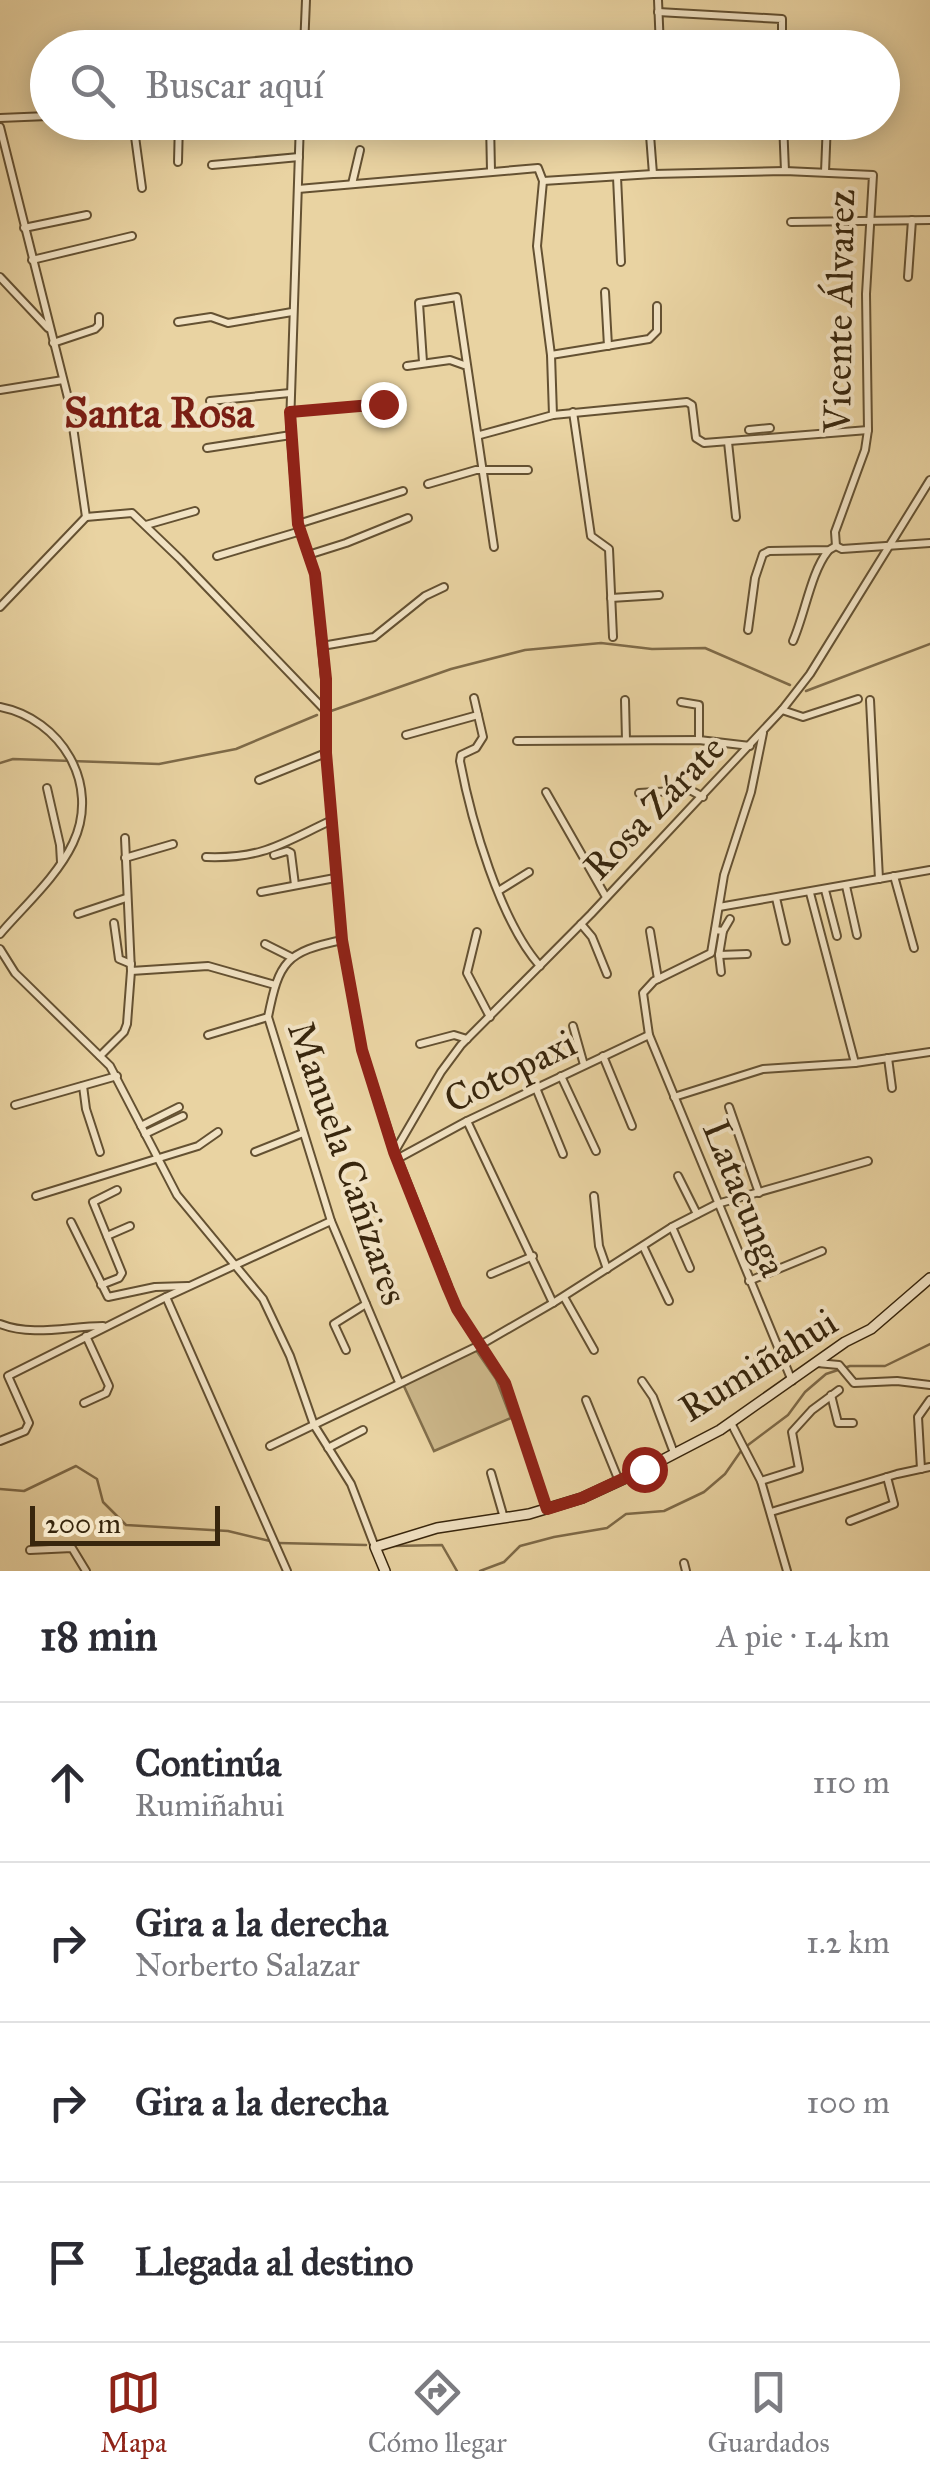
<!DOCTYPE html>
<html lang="es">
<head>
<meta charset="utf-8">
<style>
  body { margin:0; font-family:"IM FELL Great Primer",serif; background:#f7f7f7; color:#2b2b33 }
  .scale { position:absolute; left:30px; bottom:25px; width:190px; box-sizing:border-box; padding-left:10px; border:5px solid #38260d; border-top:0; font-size:28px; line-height:35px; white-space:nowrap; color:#38260d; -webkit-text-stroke:8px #f1e2c3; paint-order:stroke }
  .stop { position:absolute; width:30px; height:30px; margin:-22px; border:8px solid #8f2418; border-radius:50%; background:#fff }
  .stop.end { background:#8f2418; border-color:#fff; box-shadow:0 2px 10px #0008 }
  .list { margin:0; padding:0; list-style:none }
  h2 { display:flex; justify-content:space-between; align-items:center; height:130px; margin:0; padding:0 40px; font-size:42px }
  h2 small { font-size:32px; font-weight:400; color:#7c7c81 }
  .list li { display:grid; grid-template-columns:65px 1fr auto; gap:30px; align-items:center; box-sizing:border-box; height:160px; padding:0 40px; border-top:2px solid #e1e1e2 }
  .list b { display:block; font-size:38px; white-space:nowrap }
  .list p { margin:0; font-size:32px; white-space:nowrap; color:#7c7c81 }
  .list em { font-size:32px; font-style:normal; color:#7c7c81 }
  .icon { flex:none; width:55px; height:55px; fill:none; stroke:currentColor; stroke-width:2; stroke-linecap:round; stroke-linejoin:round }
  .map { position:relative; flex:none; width:930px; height:1571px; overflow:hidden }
  .search { position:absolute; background:#fff; box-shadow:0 5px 25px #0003; left:30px; right:30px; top:30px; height:110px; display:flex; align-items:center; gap:25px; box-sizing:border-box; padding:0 35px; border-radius:55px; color:#7c7c81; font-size:38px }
  .sheet { height:770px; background:#fff }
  nav { display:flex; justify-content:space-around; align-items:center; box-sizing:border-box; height:140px; border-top:2px solid #e1e1e2; background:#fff; font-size:28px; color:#7c7c81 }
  nav a { display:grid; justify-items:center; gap:5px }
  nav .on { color:#8f2418 }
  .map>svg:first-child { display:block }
  .green { fill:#cbb689; stroke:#826e4b; stroke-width:2.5 }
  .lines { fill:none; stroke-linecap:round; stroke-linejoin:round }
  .stream { stroke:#7e6a48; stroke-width:2.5 }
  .street-casing { stroke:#645132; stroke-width:10 }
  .secondary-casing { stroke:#38260d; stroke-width:12 }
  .street { stroke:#f1e2c3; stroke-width:6 }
  .secondary { stroke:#f1e2c3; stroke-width:9 }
  .route { stroke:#8f2418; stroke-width:12 }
  .labels { text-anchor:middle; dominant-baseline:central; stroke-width:8; stroke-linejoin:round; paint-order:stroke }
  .street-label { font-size:38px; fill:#38260d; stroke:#f1e2c3 }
  .quarter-label { font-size:42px; font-weight:bold; fill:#7a1f14; stroke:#f1e2c3 }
</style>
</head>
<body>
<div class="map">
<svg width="930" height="1571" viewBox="0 0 930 1571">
  <rect width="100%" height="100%" fill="#e9d3a2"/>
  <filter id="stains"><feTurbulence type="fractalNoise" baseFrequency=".002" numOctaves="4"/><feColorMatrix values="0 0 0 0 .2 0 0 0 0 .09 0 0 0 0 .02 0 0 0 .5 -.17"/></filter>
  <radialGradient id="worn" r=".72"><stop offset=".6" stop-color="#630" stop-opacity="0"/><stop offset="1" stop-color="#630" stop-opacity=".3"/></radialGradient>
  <polygon class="green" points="476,1350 496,1379 511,1418 434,1451 403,1384"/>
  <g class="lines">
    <g class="stream">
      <polyline points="806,691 930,644"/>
      <polyline points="331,711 451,669 525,650 601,643 652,649 705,648 790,685"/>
      <polyline points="0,763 13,759 159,764 236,749 317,715"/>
      <polyline points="748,1445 788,1415 805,1392 826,1374 850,1366 885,1366 930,1344"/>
      <polyline points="0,1489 24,1491 76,1466 97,1479 103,1502 126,1525 228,1531 270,1541"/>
      <polyline points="278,1543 366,1545"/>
      <polyline points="393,1546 442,1545 457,1571"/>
      <polyline points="480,1571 504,1562 520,1546 554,1537 607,1528 626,1514 664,1511 704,1492 725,1474 741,1451"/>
    </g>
    <defs>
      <g id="street">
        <polyline points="658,0 660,48"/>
        <polyline points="658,12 782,19 782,48"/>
        <polyline points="304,48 306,0"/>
        <polyline points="0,118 48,116"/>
        <polyline points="133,122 142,188"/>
        <polyline points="300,122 290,426 298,524 315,574 325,679 326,753 342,940 362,1050 395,1152 457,1309 505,1383 547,1509"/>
        <polyline points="307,122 309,126 328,126"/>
        <polyline points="490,122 491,171"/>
        <polyline points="649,122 653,174"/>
        <polyline points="783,122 785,171"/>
        <polyline points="0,127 70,406 86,517"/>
        <polyline points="178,162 179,122"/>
        <polyline points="212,165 299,157"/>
        <polyline points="825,172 827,122"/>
        <polyline points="617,177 621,262"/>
        <polyline points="543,181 653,174 785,171 873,175 866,294 868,430 865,450 835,532 836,546"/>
        <polyline points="352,184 360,150"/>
        <polyline points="298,189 538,168 543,181 537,246 551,355 553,415"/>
        <polyline points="791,222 930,220"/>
        <polyline points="24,228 87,215"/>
        <polyline points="32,260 132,236"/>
        <polyline points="0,277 48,328"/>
        <polyline points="908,277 912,220"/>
        <polyline points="605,292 608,346"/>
        <polyline points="178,322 211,317 228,323 292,312"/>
        <polyline points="53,343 95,329 99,325 99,317"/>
        <polyline points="551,355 649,339 657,331 657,306"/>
        <polyline points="423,362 419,303 457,297 494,547"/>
        <polyline points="407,366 450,360 464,365"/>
        <polyline points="0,390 63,380"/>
        <polyline points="210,401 290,393"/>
        <polyline points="290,412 383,404"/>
        <polyline points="573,412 591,536 609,549 613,637"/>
        <polyline points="749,430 770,428"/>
        <polyline points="480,435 553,415 687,402 692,405 696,438 704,443 868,430"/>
        <polyline points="728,442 736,517"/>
        <polyline points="207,448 291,435"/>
        <polyline points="428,484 476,470 528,470"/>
        <polyline points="86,517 132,513 180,559 323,708"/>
        <polyline points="298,524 403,491"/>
        <polyline points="146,525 195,511"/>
        <polyline points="836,546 842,549 930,543"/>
        <polyline points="308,555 346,543 408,518"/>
        <polyline points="217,556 301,531"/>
        <polyline points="611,598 659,595"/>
        <polyline points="0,607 86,517"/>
        <polyline points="748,630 755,578 763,554 769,551 829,550 836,546"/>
        <path d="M793,641c12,-27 18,-69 35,-90"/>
        <polyline points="322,646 374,637 425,596 444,587"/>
        <path d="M474,698l9,39 -7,11 -15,7 -1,6c11,59 40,160 80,205"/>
        <polyline points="625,700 626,740"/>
        <polyline points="870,700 879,879"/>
        <polyline points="681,702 699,705 699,740"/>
        <path d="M0,707c61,12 101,77 73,136 -16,34 -49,63 -73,91"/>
        <polyline points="782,710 803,717 858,699"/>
        <polyline points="763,733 751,792 724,875 711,953 654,981 643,993 649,1035 792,1381"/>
        <polyline points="406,735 478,715"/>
        <polyline points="517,741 699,740 750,746"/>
        <polyline points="259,780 326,753"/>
        <polyline points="47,788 60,845 61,862"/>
        <polyline points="546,792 606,897"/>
        <polyline points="639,793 690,790 703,797"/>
        <polyline points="274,855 287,851 291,853 295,885"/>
        <path d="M206,857c56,2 75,-13 124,-36"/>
        <polyline points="125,858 173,844"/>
        <polyline points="894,876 914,948"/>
        <polyline points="846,886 857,935"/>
        <polyline points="500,890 529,872"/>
        <polyline points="825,890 837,936"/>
        <polyline points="261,892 335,878"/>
        <polyline points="810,893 855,1063"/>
        <polyline points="776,898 786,941"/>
        <polyline points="719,907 930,870"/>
        <polyline points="78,914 126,898"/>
        <polyline points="114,923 119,959 131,964"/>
        <polyline points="581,924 592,937 607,974"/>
        <polyline points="715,930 723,931 719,955 747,954"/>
        <polyline points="650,931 658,979"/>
        <polyline points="723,931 730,919"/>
        <polyline points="477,932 467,973 490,1017"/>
        <path d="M342,940c-56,12 -63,21 -74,77l63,204 68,161"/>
        <polyline points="265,944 291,957"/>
        <polyline points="0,949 15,973 110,1066 177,1195 263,1299 290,1356 314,1425 351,1484 375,1547"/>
        <polyline points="719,955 721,972"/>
        <polyline points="131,971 208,966 275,985"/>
        <polyline points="573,1026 584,1065"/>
        <polyline points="208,1035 268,1017"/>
        <polyline points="420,1044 454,1035 467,1039"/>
        <polyline points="100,1056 124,1032 127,1024 131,971 125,838"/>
        <polyline points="603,1056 632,1126"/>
        <polyline points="888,1058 892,1088"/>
        <polyline points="561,1076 596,1151"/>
        <polyline points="83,1086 86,1109 100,1152"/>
        <polyline points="536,1088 563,1154"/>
        <polyline points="674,1097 763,1069 855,1063 930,1052"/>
        <polyline points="15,1105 117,1076"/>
        <polyline points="729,1107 759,1193"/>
        <polyline points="467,1121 553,1303"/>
        <polyline points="141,1126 179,1107"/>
        <polyline points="145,1134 183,1116"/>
        <polyline points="395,1151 441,1072 461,1045 591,914 782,710 810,674 930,480"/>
        <polyline points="255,1152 303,1133"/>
        <polyline points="397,1159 467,1121 649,1035"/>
        <polyline points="678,1176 697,1214"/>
        <polyline points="36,1196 198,1146 218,1132"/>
        <polyline points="594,1196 599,1246 607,1269"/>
        <polyline points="71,1222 108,1297 155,1287 188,1286"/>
        <polyline points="672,1227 690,1268"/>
        <polyline points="107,1236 130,1226"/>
        <polyline points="643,1246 669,1301"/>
        <polyline points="491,1274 533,1256"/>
        <polyline points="749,1281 822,1251"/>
        <polyline points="101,1285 119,1278 122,1273 93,1202 117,1190"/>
        <polyline points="166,1297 287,1571"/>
        <polyline points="564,1297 594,1350"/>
        <path d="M0,1324c33,13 69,2 103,2"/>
        <polyline points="346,1350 334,1324 366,1304"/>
        <polyline points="817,1363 839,1365 854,1383 897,1381 930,1385"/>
        <polyline points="642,1381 653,1397 674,1453"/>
        <polyline points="831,1395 838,1423 853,1423"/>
        <polyline points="586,1400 619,1481"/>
        <polyline points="84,1403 106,1393 109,1386 86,1336"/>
        <polyline points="731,1423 761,1481 787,1571"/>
        <polyline points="0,1441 25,1431 29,1423 8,1376 166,1297 331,1221"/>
        <polyline points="270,1446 482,1344 553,1303 672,1227 717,1204 868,1161"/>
        <polyline points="328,1448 363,1430"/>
        <polyline points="921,1469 918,1417 930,1400"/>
        <polyline points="491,1473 504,1518"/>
        <polyline points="761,1481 799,1469 792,1432 812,1410 839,1390"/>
        <polyline points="771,1512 897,1474 930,1467"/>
        <polyline points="850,1521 894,1504 887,1477"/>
        <polyline points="30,1550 72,1548 86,1571"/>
        <polyline points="684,1563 686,1571"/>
      </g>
      <polyline id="secondary" points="385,1571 375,1547 437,1528 529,1514 582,1498 645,1469 720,1430 845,1342 871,1329 930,1278"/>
    </defs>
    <use href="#street" class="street-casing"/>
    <use href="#secondary" class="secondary-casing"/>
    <use href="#street" class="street"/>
    <use href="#secondary" class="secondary"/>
  </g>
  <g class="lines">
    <polyline class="route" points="383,404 290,412 298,524 315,574 326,679 326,753 342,940 362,1050 394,1152 448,1288 457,1309 505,1383 547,1509 582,1498 644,1469"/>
  </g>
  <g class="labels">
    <g class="street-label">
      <text transform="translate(839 311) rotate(-89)">Vicente Álvarez</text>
      <text transform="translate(654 807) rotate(-46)">Rosa Zárate</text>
      <text transform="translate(510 1071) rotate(-26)">Cotopaxi</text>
      <text transform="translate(348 1163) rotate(71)">Manuela Cañizares</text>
      <text transform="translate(745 1198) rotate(68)">Latacunga</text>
      <text transform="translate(758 1365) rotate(-32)">Rumiñahui</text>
    </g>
    <g class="quarter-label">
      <text x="159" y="413">Santa Rosa</text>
    </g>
  </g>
  <rect width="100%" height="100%" filter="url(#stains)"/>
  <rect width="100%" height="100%" fill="url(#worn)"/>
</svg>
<div class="scale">200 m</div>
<div class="stop" style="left:644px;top:1469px"></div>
<div class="stop end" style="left:383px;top:404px"></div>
<div class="search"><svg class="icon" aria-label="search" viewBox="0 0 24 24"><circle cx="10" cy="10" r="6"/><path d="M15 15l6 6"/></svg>Buscar aquí</div>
</div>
<section class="sheet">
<h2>18 min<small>A pie · 1.4 km</small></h2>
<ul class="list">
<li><svg class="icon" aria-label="ahead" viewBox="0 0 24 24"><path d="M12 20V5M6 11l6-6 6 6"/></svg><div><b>Continúa</b><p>Rumiñahui</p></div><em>110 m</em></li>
<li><svg class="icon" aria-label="right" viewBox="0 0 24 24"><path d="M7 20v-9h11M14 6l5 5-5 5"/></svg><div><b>Gira a la derecha</b><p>Norberto Salazar</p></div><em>1.2 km</em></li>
<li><svg class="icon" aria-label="right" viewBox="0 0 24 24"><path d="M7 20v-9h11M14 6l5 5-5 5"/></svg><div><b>Gira a la derecha</b></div><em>100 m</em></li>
<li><svg class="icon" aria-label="arrive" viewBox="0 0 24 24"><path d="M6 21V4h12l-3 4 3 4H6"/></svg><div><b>Llegada al destino</b></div></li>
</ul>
</section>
<nav>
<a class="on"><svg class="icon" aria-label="map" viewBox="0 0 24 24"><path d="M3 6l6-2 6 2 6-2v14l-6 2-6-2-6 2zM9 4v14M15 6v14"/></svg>Mapa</a>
<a><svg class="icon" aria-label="directions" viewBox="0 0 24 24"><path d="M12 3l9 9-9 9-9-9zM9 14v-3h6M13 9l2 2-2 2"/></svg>Cómo llegar</a>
<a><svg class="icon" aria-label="saved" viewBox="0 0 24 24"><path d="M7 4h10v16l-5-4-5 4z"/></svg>Guardados</a>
</nav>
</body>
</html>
